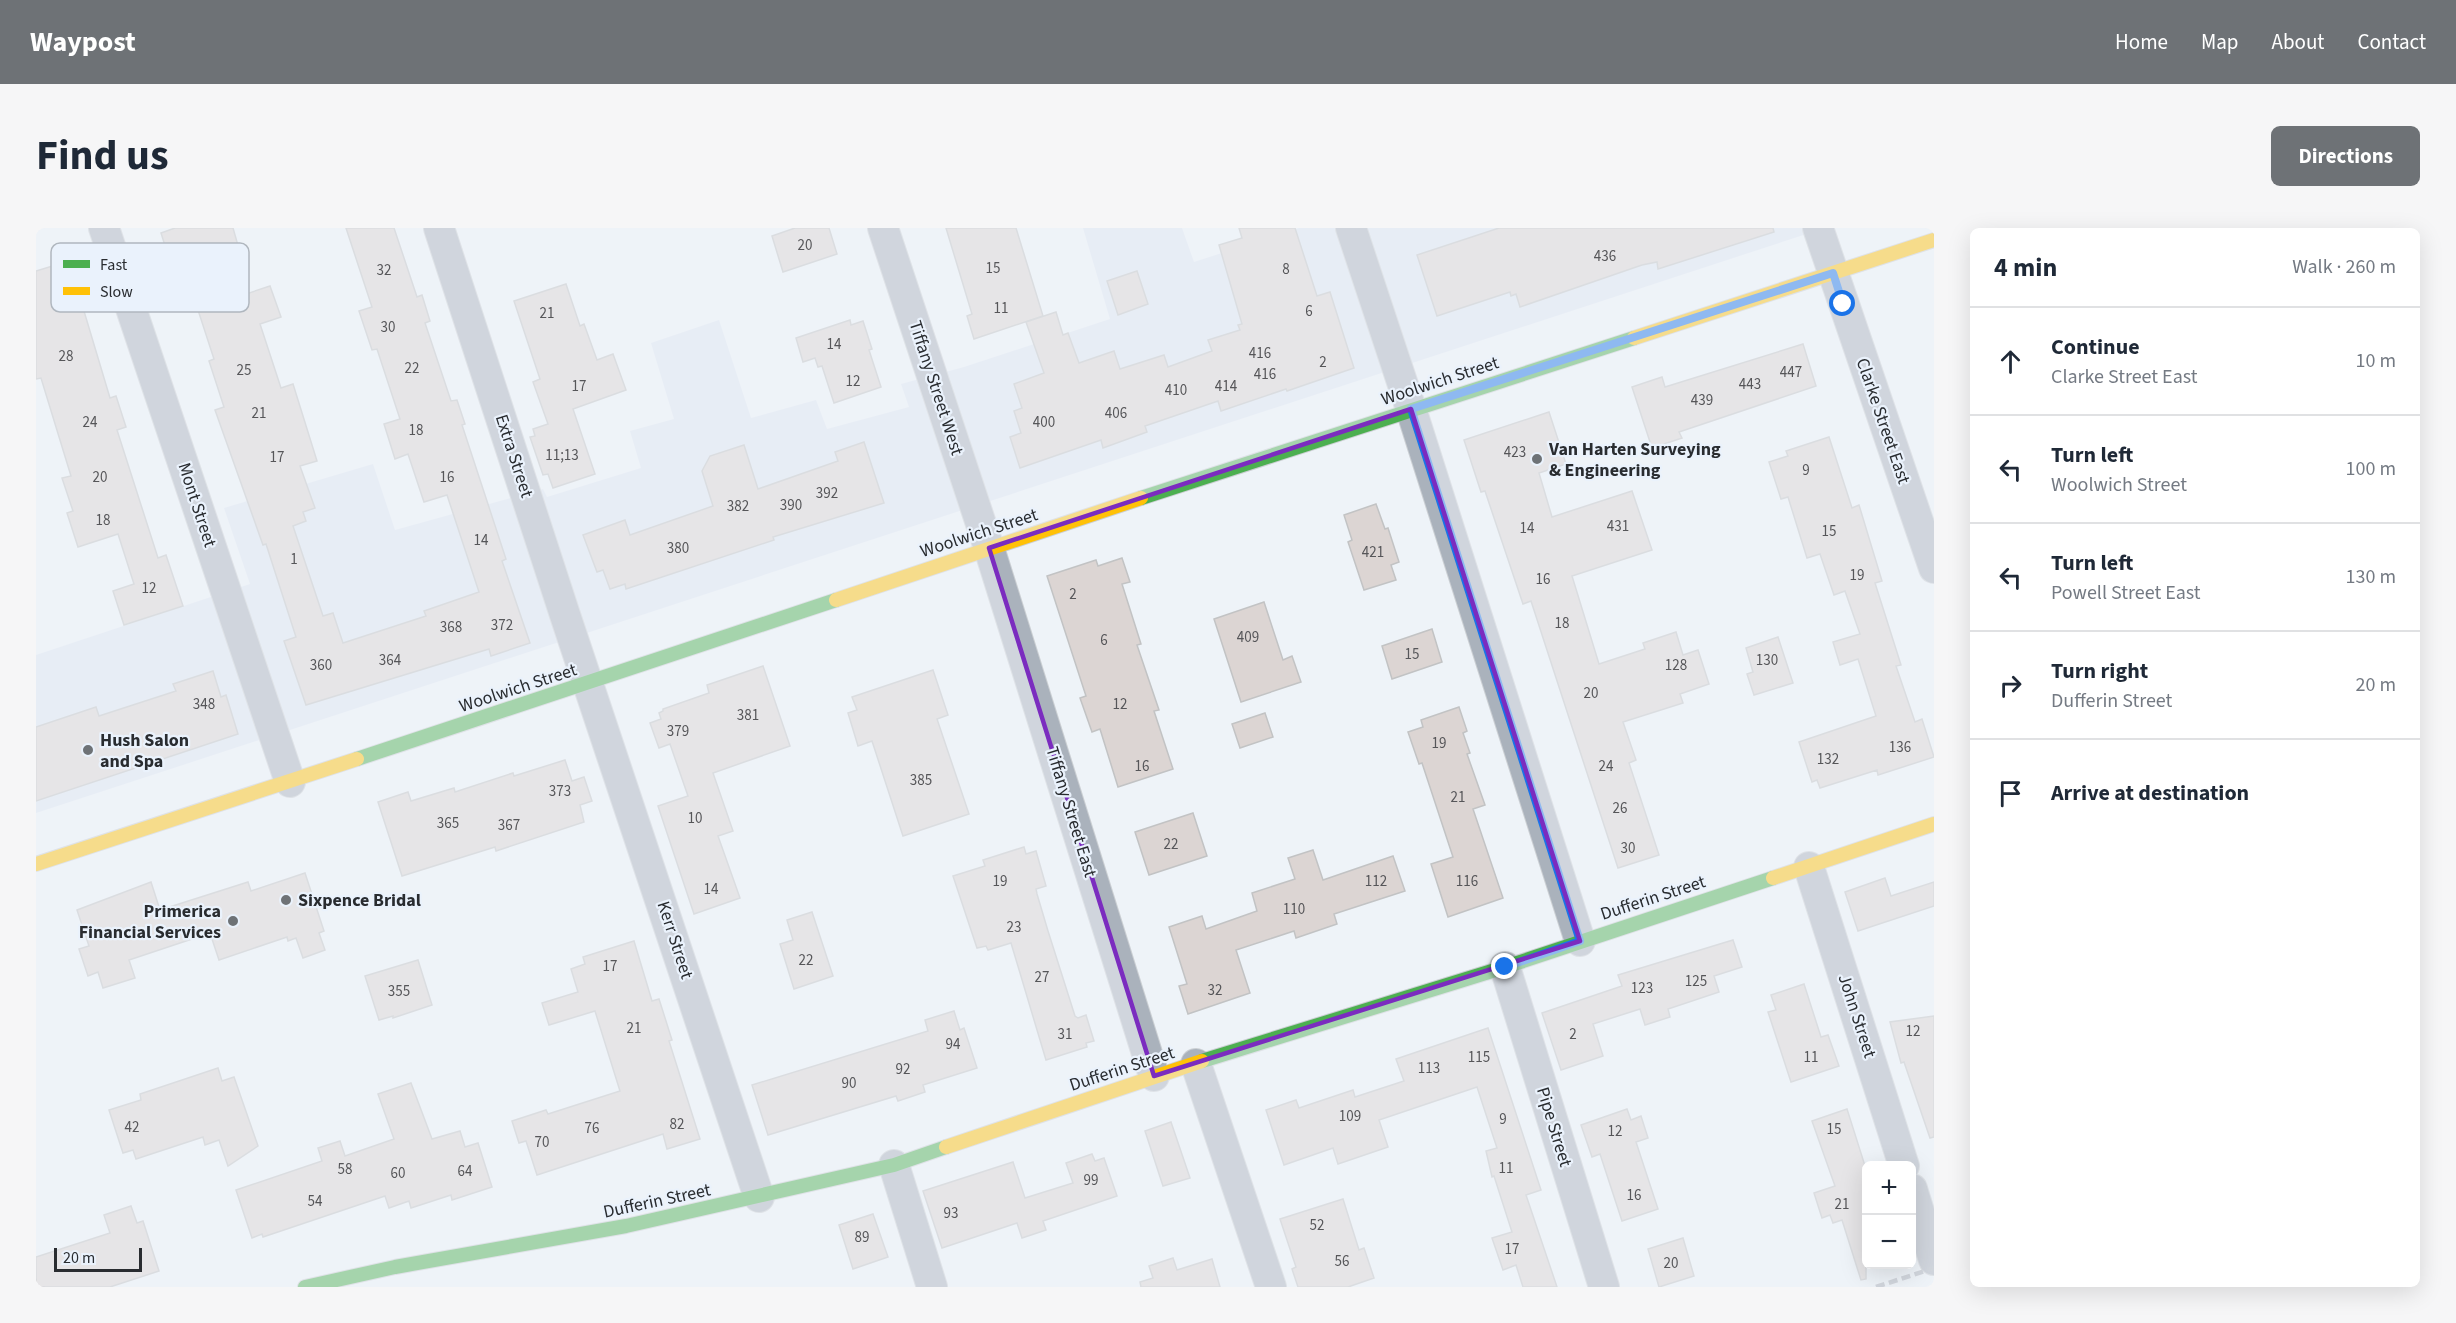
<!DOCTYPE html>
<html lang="en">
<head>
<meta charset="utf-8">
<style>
  body { margin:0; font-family:"Source Sans 3",sans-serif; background:#f6f6f7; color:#1f2937 }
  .controls { position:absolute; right:18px; bottom:18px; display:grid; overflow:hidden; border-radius:9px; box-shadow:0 6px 24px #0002 }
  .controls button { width:54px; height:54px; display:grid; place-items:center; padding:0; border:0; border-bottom:2px solid #e0e1e3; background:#fff; color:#1f2937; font:30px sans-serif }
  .scale { position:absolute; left:18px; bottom:15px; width:88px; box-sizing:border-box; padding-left:6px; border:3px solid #292c30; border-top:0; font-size:16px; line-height:21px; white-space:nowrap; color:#292c30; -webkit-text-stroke:4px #eaf2fc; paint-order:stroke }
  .stop { position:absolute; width:18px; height:18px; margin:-14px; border:4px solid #1a73e8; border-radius:50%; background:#fff }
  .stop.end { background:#1a73e8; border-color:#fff; box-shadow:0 2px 6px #0008 }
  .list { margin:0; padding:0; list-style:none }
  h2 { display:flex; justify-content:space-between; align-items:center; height:78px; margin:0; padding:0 24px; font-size:26px }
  h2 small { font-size:20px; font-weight:400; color:#747a83 }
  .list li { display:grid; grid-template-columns:39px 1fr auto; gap:18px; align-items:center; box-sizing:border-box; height:108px; padding:0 24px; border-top:2px solid #e0e1e3 }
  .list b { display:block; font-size:22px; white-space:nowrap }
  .list p { margin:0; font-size:20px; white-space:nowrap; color:#747a83 }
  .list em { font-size:20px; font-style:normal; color:#747a83 }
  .icon { flex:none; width:33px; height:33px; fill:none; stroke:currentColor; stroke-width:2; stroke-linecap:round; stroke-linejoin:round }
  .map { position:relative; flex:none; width:1898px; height:1059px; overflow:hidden; border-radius:9px }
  header { display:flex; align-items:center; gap:36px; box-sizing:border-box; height:84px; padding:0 30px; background:#6e7276; color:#fff }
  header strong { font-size:28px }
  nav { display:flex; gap:33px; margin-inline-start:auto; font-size:21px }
  .intro { display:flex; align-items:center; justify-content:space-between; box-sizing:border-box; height:144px; padding:0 36px }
  h1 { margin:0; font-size:42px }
  .button { padding:15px 27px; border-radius:9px; background:#6e7276; color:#fff; font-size:21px; font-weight:700 }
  main { display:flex; gap:36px; padding:0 36px }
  aside { flex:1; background:#fff; border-radius:9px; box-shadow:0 6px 24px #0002 }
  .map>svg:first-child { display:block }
  .built { fill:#dee7f2 }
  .building { fill:#dcd5d3; stroke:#c2c3c4; stroke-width:1.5 }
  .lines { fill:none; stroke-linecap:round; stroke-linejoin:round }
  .street-casing { stroke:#cbcfd3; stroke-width:32 }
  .fast-casing { stroke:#cbcfd3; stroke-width:16 }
  .slow-casing { stroke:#cbcfd3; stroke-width:16 }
  .street { stroke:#aab2bc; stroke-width:30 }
  .fast { stroke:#4caf50; stroke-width:14 }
  .slow { stroke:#ffc107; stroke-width:14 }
  .rail { stroke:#aeb4bc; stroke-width:4.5; stroke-dasharray:9 4.5; stroke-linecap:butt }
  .route { stroke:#1a73e8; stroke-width:8 }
  .marked { fill:none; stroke:#7b2cbf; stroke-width:4.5; stroke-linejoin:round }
  .poi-dot { fill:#6e7276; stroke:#eaf2fc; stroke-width:2 }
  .labels { text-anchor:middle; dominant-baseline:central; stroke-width:4.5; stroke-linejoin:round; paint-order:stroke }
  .number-label { font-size:15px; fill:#565659 }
  .street-label { font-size:18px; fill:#292c30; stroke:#eaf2fc }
  .poi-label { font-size:18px; font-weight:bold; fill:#292c30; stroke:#eaf2fc; text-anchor:start }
  .key { fill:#eaf2fc; stroke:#b0b7bf; stroke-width:1.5 }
  .key-label { font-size:16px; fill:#292c30 }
</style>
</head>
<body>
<header>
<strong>Waypost</strong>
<nav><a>Home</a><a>Map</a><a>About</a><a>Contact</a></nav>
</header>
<div class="intro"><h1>Find us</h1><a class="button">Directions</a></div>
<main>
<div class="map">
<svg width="1898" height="1059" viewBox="0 0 1898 1059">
  <rect width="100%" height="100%" fill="#eef3f8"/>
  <polygon class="built" points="1047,0 1146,0 1158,34 1263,0 1789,0 0,585 0,427 214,356 188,280 337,236 359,302 507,261 511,269 605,240 594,203 638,191 615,115 683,92 715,190 780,172 791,201 873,179 865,156 928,139 1074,91"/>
  <g class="building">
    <polygon points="139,0 197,0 203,21 137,43 125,5"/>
    <polygon points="310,0 358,0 381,69 386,67 394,93 389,95 415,173 421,172 429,196 426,197 470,331 466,333 494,415 455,428 453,421 270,477 248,413 260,409 230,316 227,317 179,182 188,179 173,133 178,131 162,82 234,58 245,89 224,96 245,160 257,156 281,233 264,238 279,280 267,284 270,293 257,298 287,388 297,385 307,415 390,388 388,383 443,364 411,267 388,274 372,226 359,231 348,196 364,191 341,121 336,122 323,83 336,79"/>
    <polygon points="759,0 793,0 801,26 747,44 736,8"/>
    <polygon points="910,0 980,0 1007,88 938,111 931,88 936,86"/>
    <polygon points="1203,0 1259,0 1281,68 1294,64 1318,140 1251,163 1250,161 1185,183 1182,173 1109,198 1111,204 1067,220 1065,212 984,240 974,209 985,205 978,183 986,180 978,156 1008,145 990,94 1020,84 1027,107 1032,105 1043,135 1078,123 1084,141 1128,127 1132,139 1176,123 1172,112 1204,102 1202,97 1206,96 1183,17 1206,10"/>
    <polygon points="1463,0 1737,0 1738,4 1622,41 1621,34 1606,37 1484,79 1480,66 1475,68 1474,64 1401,88 1381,27"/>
    <polygon points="33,33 74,170 80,168 90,199 81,202 122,330 130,327 147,378 88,397 77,363 98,356 82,306 42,319 31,285 37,283 26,250 35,248 5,150 0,151 0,43"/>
    <polygon points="1101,43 1112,76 1082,87 1071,53"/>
    <polygon points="530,56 544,98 548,96 561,132 577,126 590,162 537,181 559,246 517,260 512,246 507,247 494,209 499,208 497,201 512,196 497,154 504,151 478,73"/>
    <polygon points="814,92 815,97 827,93 836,121 833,122 845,159 798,175 786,138 782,139 779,130 767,134 760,110"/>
    <polygon points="1767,116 1780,158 1643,204 1646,210 1616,220 1596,159 1626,149 1629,159"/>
    <polygon points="1513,184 1530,236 1503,245 1516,289 1596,263 1616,322 1536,348 1563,436 1609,421 1607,415 1640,404 1647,427 1662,422 1673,456 1644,466 1647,475 1587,494 1600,532 1593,535 1623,627 1582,640 1495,373 1487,376 1449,263 1445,264 1428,212"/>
    <polygon points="1793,209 1816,280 1823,277 1846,353 1839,355 1865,437 1860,438 1879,494 1886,491 1898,529 1842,547 1841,542 1784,560 1781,552 1776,554 1763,514 1840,488 1822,431 1804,437 1797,414 1824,406 1809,363 1798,367 1784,326 1771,330 1752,269 1745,271 1733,234 1752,228 1750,223"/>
    <polygon points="828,214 848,275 737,309 738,312 590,361 589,356 574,361 567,342 561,344 547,307 589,292 594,307 677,278 666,243 674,228 708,217 722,261 802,233 799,224"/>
    <polygon points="1340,276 1349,301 1352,300 1363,334 1355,337 1360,352 1328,362 1312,314 1316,312 1308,287"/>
    <polygon points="1086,330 1094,354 1086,356 1105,416 1101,417 1123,482 1118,483 1137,541 1082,559 1064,501 1056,504 1044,470 1050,468 1011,348 1060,332 1062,338"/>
    <polygon points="1228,374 1247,432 1256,428 1265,454 1205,474 1178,391"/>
    <polygon points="1396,401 1406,434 1356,451 1346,418"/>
    <polygon points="1742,409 1757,455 1718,467 1711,446 1717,444 1710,420"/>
    <polygon points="727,438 754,518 677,545 697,603 682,608 704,670 658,686 622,578 652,568 634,516 623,520 614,495 625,491 623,485 627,483 627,481 673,465 671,457"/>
    <polygon points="897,442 912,487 901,491 933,586 867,608 836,513 822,518 812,485 821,482 816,469"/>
    <polygon points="177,443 185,469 190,467 202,506 0,573 0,499 60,479 63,488 140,463 137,456"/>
    <polygon points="1423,479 1431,503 1427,505 1434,525 1431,526 1449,577 1437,581 1467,670 1412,689 1395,636 1417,629 1386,535 1383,536 1372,504 1387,499 1385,492"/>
    <polygon points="1229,485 1237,509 1204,520 1196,496"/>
    <polygon points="529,532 536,553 548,549 556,573 544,577 548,594 460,623 459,619 366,648 342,574 372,564 375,573 418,560 419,564 477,545 478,548"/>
    <polygon points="1157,585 1171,628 1113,647 1099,604"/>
    <polygon points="988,619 990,626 1000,623 1010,658 1000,661 1001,666 1012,703 1039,788 1042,790 1050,787 1058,813 1050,815 1051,819 1010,832 975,715 952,722 950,718 941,720 917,648 949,638 947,632"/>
    <polygon points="1277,622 1287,652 1357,628 1369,663 1298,686 1301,696 1260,710 1258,703 1200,722 1214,765 1152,786 1143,758 1151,756 1133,699 1166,688 1170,701 1221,683 1216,665 1259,651 1252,630"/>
    <polygon points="269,645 288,703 283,705 289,722 267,730 260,710 252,713 251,709 183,732 174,705 93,732 99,750 67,760 62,744 52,748 43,721 53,718 41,682 115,654 124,682 212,654 215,663"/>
    <polygon points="1849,650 1855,668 1898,654 1898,678 1822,703 1809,664"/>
    <polygon points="776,684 797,748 758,761 744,716 757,712 751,692"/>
    <polygon points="1697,712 1706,739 1678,748 1683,764 1632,781 1634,789 1609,797 1604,781 1557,796 1567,828 1525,842 1506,785 1586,758 1582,747"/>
    <polygon points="598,713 616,773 623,771 636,812 633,813 664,911 631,921 627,906 501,947 490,913 483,915 476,893 510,882 512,886 584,863 559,783 513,797 506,775 542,764 535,741 549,736 547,729"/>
    <polygon points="382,732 396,777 357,790 357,788 343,792 329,748"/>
    <polygon points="1768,756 1785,809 1792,807 1803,838 1755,854 1732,784 1740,782 1735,767"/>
    <polygon points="918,783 924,802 928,800 941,840 887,857 889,864 862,873 860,868 732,907 716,857 892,803 889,792"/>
    <polygon points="1898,788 1898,909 1894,910 1868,834 1865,835 1854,794"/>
    <polygon points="1452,800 1505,962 1490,967 1521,1059 1487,1059 1480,1037 1467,1042 1456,1010 1476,1004 1458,948 1456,949 1450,923 1461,920 1441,859 1343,892 1352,919 1302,936 1297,920 1248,937 1230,882 1260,872 1263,880 1317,862 1319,869 1368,853 1360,831"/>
    <polygon points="182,840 186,853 198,849 222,918 192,938 183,912 169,917 167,909 100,931 97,922 87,925 73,882 105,872 104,866"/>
    <polygon points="375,855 396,911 424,903 429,919 442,915 456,959 416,972 415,967 375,980 373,973 353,980 349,968 227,1009 226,1006 216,1010 200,962 286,933 282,920 304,913 309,928 358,911 342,866"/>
    <polygon points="1591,881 1595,892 1605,888 1612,910 1600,914 1622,981 1586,993 1564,926 1556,929 1545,897"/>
    <polygon points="1811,881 1830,941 1830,1051 1825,1052 1806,992 1797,995 1794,987 1786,990 1778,965 1799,958 1776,893"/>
    <polygon points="1135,894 1154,950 1127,958 1109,903"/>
    <polygon points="1056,926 1059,933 1068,930 1081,968 1007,993 1010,1002 986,1010 981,995 906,1020 887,963 977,934 989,970 1037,955 1030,935"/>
    <polygon points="1307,971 1323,1022 1328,1020 1338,1050 1312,1059 1262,1059 1256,1041 1260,1039 1244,991"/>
    <polygon points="95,978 101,995 107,993 123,1043 74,1059 0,1059 0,1029 74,1005 68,987"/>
    <polygon points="837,986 852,1029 817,1041 803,997"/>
    <polygon points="1647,1010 1658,1048 1623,1059 1612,1021"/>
    <polygon points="1137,1030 1141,1042 1176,1031 1184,1059 1105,1059 1104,1054 1117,1050 1113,1038"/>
  </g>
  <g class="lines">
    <defs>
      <g id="street">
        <polyline points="68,0 254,554"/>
        <polyline points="403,0 529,387 723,969"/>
        <polyline points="847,0 953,320 1118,848"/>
        <polyline points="1315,0 1375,181 1544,713"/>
        <polyline points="1782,0 1898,340"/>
        <polyline points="1773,639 1868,938"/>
        <polyline points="1469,739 1568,1059"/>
        <polyline points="1160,836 1235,1059"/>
        <polyline points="858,937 896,1059"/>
        <polyline points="1876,961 1898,1032"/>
      </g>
      <g id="fast">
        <polyline points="1105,270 1598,110"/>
        <polyline points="321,531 800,372"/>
        <polyline points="1166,833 1469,739 1737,650"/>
        <polyline points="269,1059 359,1039 590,998 858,937 910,919"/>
      </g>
      <g id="slow">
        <polyline points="1598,110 1898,12"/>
        <polyline points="800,372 1105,270"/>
        <polyline points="0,636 321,531"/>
        <polyline points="1737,650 1898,596"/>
        <polyline points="910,919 1166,833"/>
      </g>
    </defs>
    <use href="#street" class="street-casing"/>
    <use href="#fast" class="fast-casing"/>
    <use href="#slow" class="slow-casing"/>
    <use href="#street" class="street"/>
    <use href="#fast" class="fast"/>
    <use href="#slow" class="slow"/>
    <polyline class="rail" points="1840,1059 1898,1040"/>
  </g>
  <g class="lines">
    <polyline class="route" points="1469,739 1544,713 1375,181 1797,45 1807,76"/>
  </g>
  <path d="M0 0H1898V1059H0ZM1375,181l169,532 -426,135 -165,-528z" fill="#eef3f8" fill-opacity=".55" fill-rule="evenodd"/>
  <path class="marked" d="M1375,181l169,532 -426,135 -165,-528z"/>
  <g class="poi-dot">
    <circle cx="1501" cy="231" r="6"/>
    <circle cx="52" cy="522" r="6"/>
    <circle cx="250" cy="672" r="6"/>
    <circle cx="197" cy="693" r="6"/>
  </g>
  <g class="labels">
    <g class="number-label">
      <text x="769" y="17">20</text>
      <text x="1569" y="28">436</text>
      <text x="957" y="40">15</text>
      <text x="1250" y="41">8</text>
      <text x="348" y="42">32</text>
      <text x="965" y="80">11</text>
      <text x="1273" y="83">6</text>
      <text x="511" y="85">21</text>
      <text x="352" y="99">30</text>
      <text x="798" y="116">14</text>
      <text x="1224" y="125">416</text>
      <text x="30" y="128">28</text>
      <text x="1287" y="134">2</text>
      <text x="376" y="140">22</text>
      <text x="208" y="142">25</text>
      <text x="1755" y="144">447</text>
      <text x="1229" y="146">416</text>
      <text x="817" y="153">12</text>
      <text x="1714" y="156">443</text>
      <text x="543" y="158">17</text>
      <text x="1190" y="158">414</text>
      <text x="1140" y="162">410</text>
      <text x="1666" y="172">439</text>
      <text x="223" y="185">21</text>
      <text x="1080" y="185">406</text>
      <text x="54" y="194">24</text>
      <text x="1008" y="194">400</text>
      <text x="380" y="202">18</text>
      <text x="1479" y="224">423</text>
      <text x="526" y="227">11;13</text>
      <text x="241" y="229">17</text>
      <text x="1770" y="242">9</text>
      <text x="64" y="249">20</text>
      <text x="411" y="249">16</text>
      <text x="791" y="265">392</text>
      <text x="755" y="277">390</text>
      <text x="702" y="278">382</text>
      <text x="67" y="292">18</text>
      <text x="1582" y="298">431</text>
      <text x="1491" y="300">14</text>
      <text x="1793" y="303">15</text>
      <text x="445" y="312">14</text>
      <text x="642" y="320">380</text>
      <text x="1337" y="324">421</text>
      <text x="258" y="331">1</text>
      <text x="1821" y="347">19</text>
      <text x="1507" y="351">16</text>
      <text x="113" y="360">12</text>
      <text x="1037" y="366">2</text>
      <text x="1526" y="395">18</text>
      <text x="466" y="397">372</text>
      <text x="415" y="399">368</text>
      <text x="1212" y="409">409</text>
      <text x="1068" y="412">6</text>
      <text x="1376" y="426">15</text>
      <text x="354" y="432">364</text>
      <text x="1731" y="432">130</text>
      <text x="285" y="437">360</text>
      <text x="1640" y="437">128</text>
      <text x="1555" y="465">20</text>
      <text x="168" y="476">348</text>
      <text x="1084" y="476">12</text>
      <text x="712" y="487">381</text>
      <text x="642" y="503">379</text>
      <text x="1403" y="515">19</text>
      <text x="1864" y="519">136</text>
      <text x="1792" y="531">132</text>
      <text x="1106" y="538">16</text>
      <text x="1570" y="538">24</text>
      <text x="885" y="552">385</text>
      <text x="524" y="563">373</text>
      <text x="1422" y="569">21</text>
      <text x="1584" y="580">26</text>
      <text x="659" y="590">10</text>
      <text x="412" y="595">365</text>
      <text x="473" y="597">367</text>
      <text x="1135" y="616">22</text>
      <text x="1592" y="620">30</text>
      <text x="964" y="653">19</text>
      <text x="1340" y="653">112</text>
      <text x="1431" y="653">116</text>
      <text x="675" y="661">14</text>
      <text x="1258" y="681">110</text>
      <text x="978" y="699">23</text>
      <text x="770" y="732">22</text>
      <text x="574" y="738">17</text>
      <text x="1006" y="749">27</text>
      <text x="1660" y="753">125</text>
      <text x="1606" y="760">123</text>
      <text x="1179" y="762">32</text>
      <text x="363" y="763">355</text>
      <text x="598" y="800">21</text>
      <text x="1877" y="803">12</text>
      <text x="1029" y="806">31</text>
      <text x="1537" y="806">2</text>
      <text x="917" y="816">94</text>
      <text x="1443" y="829">115</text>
      <text x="1775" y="829">11</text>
      <text x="1393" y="840">113</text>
      <text x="867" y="841">92</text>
      <text x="813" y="855">90</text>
      <text x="1314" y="888">109</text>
      <text x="1467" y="891">9</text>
      <text x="641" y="896">82</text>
      <text x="96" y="899">42</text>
      <text x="556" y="900">76</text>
      <text x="1798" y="901">15</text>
      <text x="1579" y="903">12</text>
      <text x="506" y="914">70</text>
      <text x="1470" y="940">11</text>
      <text x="309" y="941">58</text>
      <text x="429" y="943">64</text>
      <text x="362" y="945">60</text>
      <text x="1055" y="952">99</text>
      <text x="1598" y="967">16</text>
      <text x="279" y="973">54</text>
      <text x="1806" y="976">21</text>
      <text x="915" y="985">93</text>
      <text x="1281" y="997">52</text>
      <text x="826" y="1009">89</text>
      <text x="1476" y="1021">17</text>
      <text x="1306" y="1033">56</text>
      <text x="1635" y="1035">20</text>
    </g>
    <g class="street-label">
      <text transform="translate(1404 153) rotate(-18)">Woolwich Street</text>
      <text transform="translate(900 160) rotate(72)">Tiffany Street West</text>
      <text transform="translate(1847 193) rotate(71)">Clarke Street East</text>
      <text transform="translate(478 228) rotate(72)">Extra Street</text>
      <text transform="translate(161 277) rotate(72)">Mont Street</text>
      <text transform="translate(943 305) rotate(-18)">Woolwich Street</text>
      <text transform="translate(482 460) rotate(-18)">Woolwich Street</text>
      <text transform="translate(1035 584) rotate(73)">Tiffany Street East</text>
      <text transform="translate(1617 670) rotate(-18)">Dufferin Street</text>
      <text transform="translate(639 712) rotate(72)">Kerr Street</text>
      <text transform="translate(1821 788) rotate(72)">John Street</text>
      <text transform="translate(1086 841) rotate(-18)">Dufferin Street</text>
      <text transform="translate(1518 899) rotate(73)">Pipe Street</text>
      <text transform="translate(621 973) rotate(-12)">Dufferin Street</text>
    </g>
    <g class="poi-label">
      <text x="1513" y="221">Van Harten Surveying<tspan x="1513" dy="21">&amp; Engineering</tspan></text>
      <text x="64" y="512">Hush Salon<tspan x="64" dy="21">and Spa</tspan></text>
      <text x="262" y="672">Sixpence Bridal</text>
      <text x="185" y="683" text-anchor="end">Primerica<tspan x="185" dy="21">Financial Services</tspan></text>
    </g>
  </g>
  <rect x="15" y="15" width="198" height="69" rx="9" class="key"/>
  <rect x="27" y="32" width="27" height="8" fill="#4caf50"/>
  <rect x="27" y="59" width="27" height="8" fill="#ffc107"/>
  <g class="key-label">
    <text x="64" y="42">Fast</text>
    <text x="64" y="69">Slow</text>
  </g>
</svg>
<div class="controls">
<button>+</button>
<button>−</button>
</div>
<div class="scale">20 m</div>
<div class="stop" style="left:1807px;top:76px"></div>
<div class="stop end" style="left:1469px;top:739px"></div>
</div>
<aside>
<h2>4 min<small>Walk · 260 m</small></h2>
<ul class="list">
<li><svg class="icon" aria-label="ahead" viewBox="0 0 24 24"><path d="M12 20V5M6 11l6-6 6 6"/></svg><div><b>Continue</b><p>Clarke Street East</p></div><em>10 m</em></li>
<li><svg class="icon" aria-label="left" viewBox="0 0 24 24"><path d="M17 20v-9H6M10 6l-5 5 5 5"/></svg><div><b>Turn left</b><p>Woolwich Street</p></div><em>100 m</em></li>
<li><svg class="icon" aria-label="left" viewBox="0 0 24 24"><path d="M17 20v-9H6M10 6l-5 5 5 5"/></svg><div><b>Turn left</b><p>Powell Street East</p></div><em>130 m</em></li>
<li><svg class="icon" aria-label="right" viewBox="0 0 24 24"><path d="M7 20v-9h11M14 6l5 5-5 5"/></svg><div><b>Turn right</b><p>Dufferin Street</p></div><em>20 m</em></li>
<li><svg class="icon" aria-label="arrive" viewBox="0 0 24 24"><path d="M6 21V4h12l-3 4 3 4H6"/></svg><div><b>Arrive at destination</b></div></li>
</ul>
</aside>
</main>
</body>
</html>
